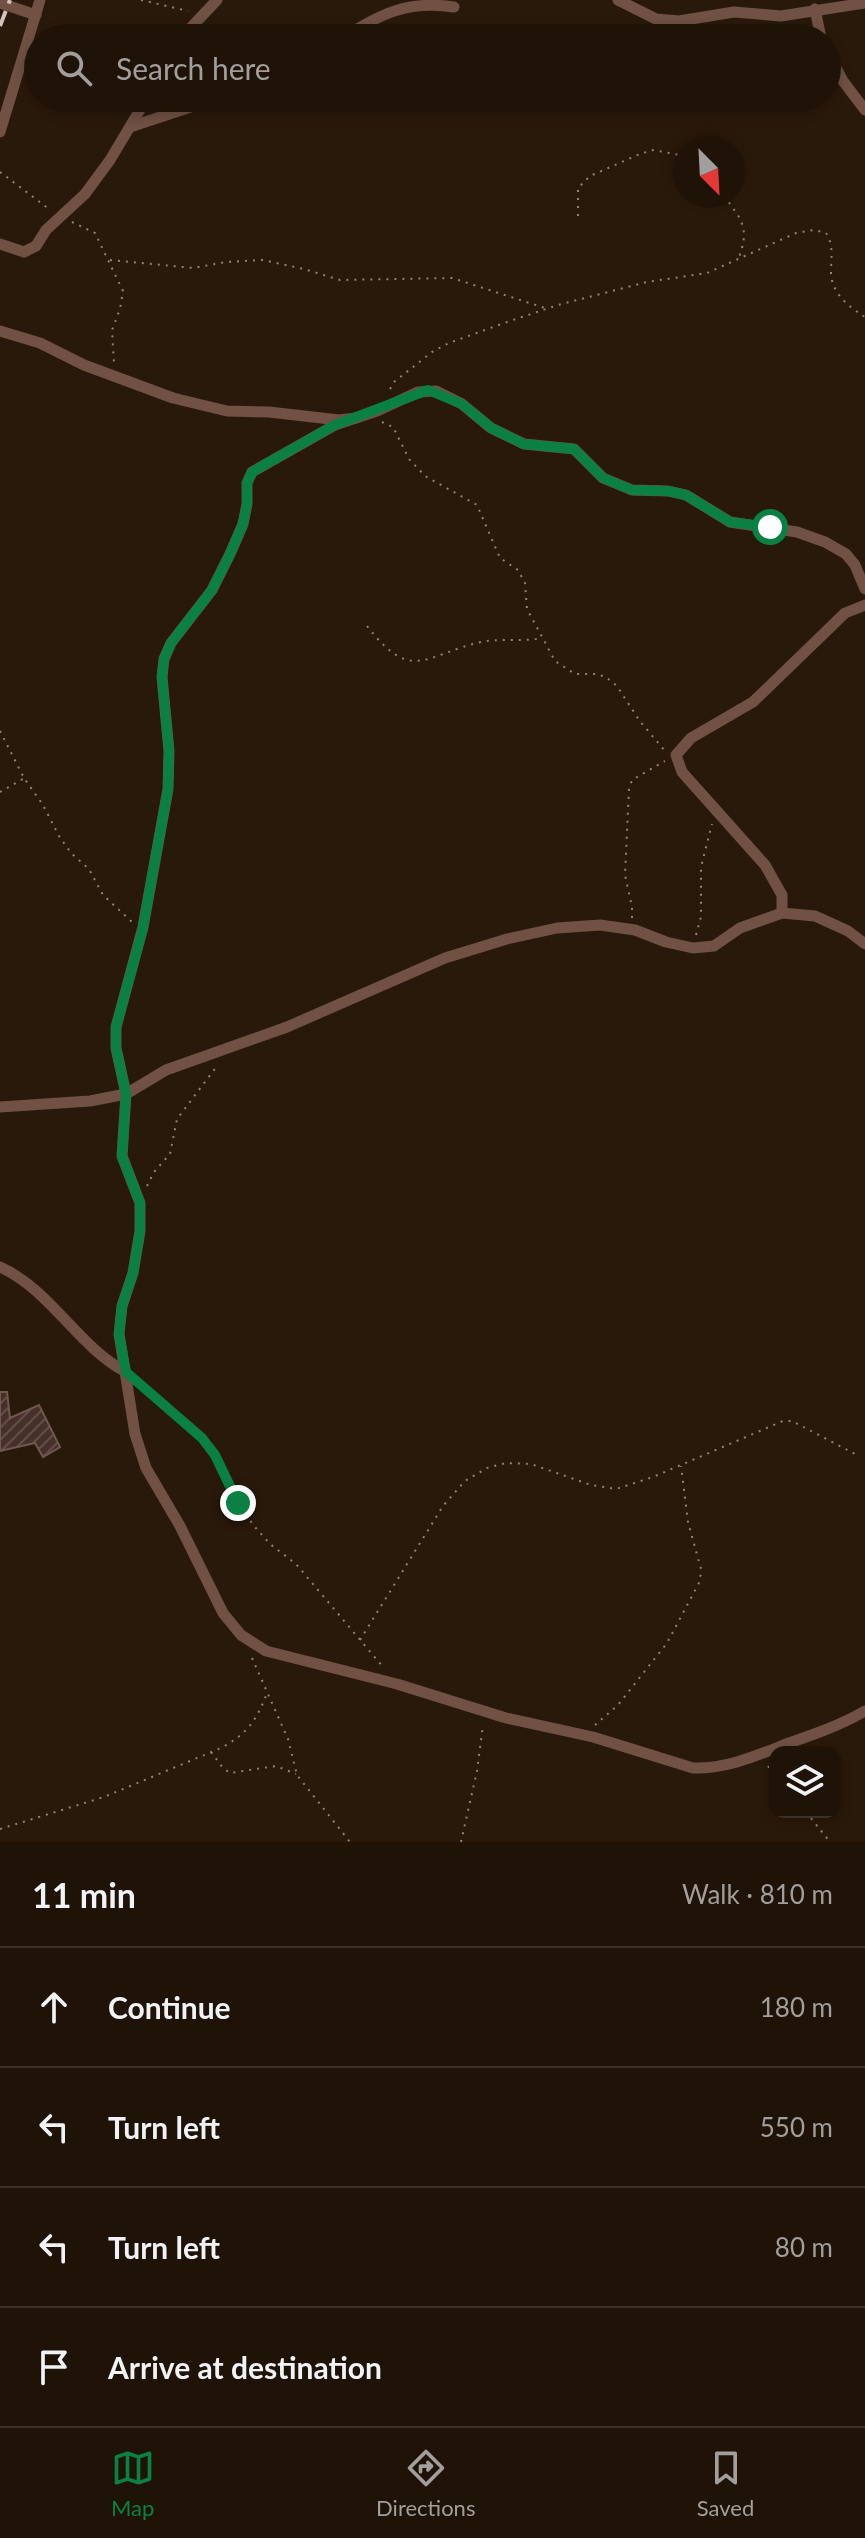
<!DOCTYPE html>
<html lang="en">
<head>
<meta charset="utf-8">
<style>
  body { margin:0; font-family:Lato,sans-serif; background:#271c12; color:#f1f3f6 }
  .controls { position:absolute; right:24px; bottom:24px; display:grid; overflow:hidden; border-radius:16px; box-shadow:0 4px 12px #0003 }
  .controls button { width:72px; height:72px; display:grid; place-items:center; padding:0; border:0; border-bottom:2px solid #3c3229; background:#1f1308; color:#f1f3f6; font:40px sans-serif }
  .compass { position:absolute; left:673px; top:136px; width:72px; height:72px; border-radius:50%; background:#1f1308; box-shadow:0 4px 12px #0003; rotate:156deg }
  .stop { position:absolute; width:24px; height:24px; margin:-18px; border:6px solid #0b8043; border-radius:50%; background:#fff }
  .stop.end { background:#0b8043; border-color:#fff; box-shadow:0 2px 8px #0008 }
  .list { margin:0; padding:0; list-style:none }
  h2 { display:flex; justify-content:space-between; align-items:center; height:104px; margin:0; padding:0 32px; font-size:34px }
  h2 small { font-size:26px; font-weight:400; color:#a19e9c }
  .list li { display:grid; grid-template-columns:52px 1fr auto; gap:24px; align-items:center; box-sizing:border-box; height:120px; padding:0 32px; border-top:2px solid #3c3229 }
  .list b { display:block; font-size:30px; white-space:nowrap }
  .list em { font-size:26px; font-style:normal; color:#a19e9c }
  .icon { flex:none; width:44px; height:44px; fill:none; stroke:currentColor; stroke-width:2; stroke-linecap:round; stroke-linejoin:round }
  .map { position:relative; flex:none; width:865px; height:1842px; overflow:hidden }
  .search { position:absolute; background:#1f1308; box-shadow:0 4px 12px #0003; left:24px; right:24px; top:24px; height:88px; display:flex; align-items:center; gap:20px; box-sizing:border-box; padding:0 28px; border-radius:44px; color:#a19e9c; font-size:30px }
  .sheet { height:584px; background:#1f1308 }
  nav { display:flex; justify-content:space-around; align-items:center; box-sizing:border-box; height:112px; border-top:2px solid #3c3229; background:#1f1308; font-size:22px; color:#a19e9c }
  nav a { display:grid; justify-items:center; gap:4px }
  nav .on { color:#0b8043 }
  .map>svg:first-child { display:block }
  .building { fill:url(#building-hatch); stroke:#715750; stroke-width:2 }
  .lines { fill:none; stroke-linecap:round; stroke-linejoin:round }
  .path { stroke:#918378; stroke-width:2; stroke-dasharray:2 6; stroke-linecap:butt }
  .street { stroke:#705144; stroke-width:11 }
  .rail { stroke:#d1c4ba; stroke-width:4; stroke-dasharray:16 8; stroke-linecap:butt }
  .route { stroke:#0b8043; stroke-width:10 }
</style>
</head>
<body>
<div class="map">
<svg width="865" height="1842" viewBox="0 0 865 1842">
  <defs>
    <pattern id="building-hatch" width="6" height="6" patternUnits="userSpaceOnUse" patternTransform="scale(2)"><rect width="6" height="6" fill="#47302a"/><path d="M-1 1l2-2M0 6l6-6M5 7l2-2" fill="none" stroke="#624e48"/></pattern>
  </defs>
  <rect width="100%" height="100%" fill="#29190a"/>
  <polygon class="building" points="0,1392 7,1392 10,1418 39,1405 60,1447 43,1457 35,1443 0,1451"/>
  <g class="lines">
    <g class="path">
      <polyline points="141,0 188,11"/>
      <polyline points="0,172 49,209"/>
      <path d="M724,196c19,25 26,33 14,64"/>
      <polyline points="578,216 578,188 590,176 640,154 653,150 685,156"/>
      <polyline points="72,222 95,233 123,291 120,309 112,330 114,364"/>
      <polyline points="110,260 193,268 226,262 263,260 304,269 340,280 452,278 545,308"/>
      <path d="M390,389l4,-7 38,-30 17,-9 58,-21 51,-17 89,-23 60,-9 89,-40 18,-3 12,3c8,12 5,25 5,39 0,21 18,35 34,45"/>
      <polyline points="382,422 393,427 409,459 425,476 477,505 500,558 518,570 525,583 527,609 555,661 575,674 598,674 607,678 617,686 639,720 665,751"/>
      <path d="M367,626c45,58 57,29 114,16 20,-4 41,0 61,-4"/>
      <polyline points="0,731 24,778 43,805 59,836 71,853 89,869 103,895 132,922"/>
      <polyline points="0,792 23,779"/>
      <polyline points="632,918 632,907 625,875 629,789 632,780 665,761"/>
      <polyline points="696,935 701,917 701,867 712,824"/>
      <polyline points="147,1186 154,1172 170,1154 177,1119 217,1066"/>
      <polyline points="142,1386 202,1438 215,1455 238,1503 254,1526 270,1544 296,1564 383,1667"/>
      <polyline points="360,1640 443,1506 465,1481 487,1468 506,1463 531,1464 591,1485 616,1489 653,1477 783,1421 792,1421 857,1455"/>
      <polyline points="252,1658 288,1739 297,1775 350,1842"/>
      <polyline points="595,1725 618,1705 667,1643 700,1581 701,1569 688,1522 681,1466"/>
      <polyline points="211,1752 223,1768 230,1773 276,1766 296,1774"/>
      <polyline points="768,1766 775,1775"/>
      <polyline points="806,1812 830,1842"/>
      <path d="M0,1829l104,-32 117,-49c26,-14 36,-28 46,-55"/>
      <polyline points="461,1842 477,1771 483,1725"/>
    </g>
    <g class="street">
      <polyline points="618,0 656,19 679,21 734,12 781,16 865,3"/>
      <polyline points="0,3 36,15"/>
      <polyline points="815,9 821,38"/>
      <polyline points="181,38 217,0"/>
      <path d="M342,38c40,-24 64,-38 112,-31"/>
      <polyline points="827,51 843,81 865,110"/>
      <polyline points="130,127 218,98"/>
      <polyline points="0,132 40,0"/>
      <polyline points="0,244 24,252 36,246 46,230 85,194 110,160 147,98"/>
      <polyline points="0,331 40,343 84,365 173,398 227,411 269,412 339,420 356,418 377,411 418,392 436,391 462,404 491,428 524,444 574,449 603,478 632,490 668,491 686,495 730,522 797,532 825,542 846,554 855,565 865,589"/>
      <path d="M356,418l-21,7 -83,47 -5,11v21l-4,20 -13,30 -18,36 -41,53 -7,16 -2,18 7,74 -1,38 -25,138 -27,100v21l10,46 -4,62 18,47v28l-7,42 -11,33 -3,28 16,100 11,34 34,58 43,87 18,22 25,16 131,33 109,34 87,19 100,31c34,1 65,-13 96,-25 26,-9 52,-18 76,-32"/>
      <polyline points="782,913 782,895 765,865 682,772 676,755 691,738 753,702 845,613 865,605"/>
      <polyline points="0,1107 90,1101 126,1094 166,1070 287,1027 445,958 507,939 557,928 600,925 635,930 666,942 693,948 714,946 740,928 782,913 815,916 848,931 865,944"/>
      <path d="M0,1267c51,23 77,79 126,105"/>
    </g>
    <polyline class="rail" points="0,26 10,0"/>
  </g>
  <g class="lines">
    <polyline class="route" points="238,1503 215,1455 202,1438 126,1372 119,1334 122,1306 133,1273 140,1231 140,1203 122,1156 126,1094 116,1048 116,1027 142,932 168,789 169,751 162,677 164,659 171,643 212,590 230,554 243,524 247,504 247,483 252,472 335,425 428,390 462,404 491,428 524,444 574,449 603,478 632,490 668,491 686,495 730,522 770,527"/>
  </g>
</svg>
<div class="controls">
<button><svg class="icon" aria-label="layers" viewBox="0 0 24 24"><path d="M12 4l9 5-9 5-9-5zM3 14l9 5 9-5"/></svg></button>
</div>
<svg class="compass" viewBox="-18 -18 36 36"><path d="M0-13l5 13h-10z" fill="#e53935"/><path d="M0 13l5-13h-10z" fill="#a19e9c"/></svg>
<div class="stop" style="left:770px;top:527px"></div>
<div class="stop end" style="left:238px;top:1503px"></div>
<div class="search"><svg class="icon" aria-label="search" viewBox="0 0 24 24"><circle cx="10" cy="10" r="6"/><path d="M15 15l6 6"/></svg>Search here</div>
</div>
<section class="sheet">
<h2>11 min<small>Walk · 810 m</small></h2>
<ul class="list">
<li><svg class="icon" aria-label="ahead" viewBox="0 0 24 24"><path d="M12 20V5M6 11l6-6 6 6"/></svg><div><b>Continue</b></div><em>180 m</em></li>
<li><svg class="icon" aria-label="left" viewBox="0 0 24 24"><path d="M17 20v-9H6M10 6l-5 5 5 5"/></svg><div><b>Turn left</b></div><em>550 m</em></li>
<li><svg class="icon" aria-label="left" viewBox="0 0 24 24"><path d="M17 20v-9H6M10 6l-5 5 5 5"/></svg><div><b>Turn left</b></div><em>80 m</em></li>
<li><svg class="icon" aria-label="arrive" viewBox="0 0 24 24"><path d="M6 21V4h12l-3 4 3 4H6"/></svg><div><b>Arrive at destination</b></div></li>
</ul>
</section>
<nav>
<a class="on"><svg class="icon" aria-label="map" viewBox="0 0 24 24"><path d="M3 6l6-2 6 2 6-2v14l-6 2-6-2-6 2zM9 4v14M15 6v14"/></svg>Map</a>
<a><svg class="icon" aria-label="directions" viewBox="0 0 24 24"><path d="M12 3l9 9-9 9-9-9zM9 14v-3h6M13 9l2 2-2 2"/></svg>Directions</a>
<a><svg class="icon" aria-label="saved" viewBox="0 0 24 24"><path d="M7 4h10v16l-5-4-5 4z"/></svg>Saved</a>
</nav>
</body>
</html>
